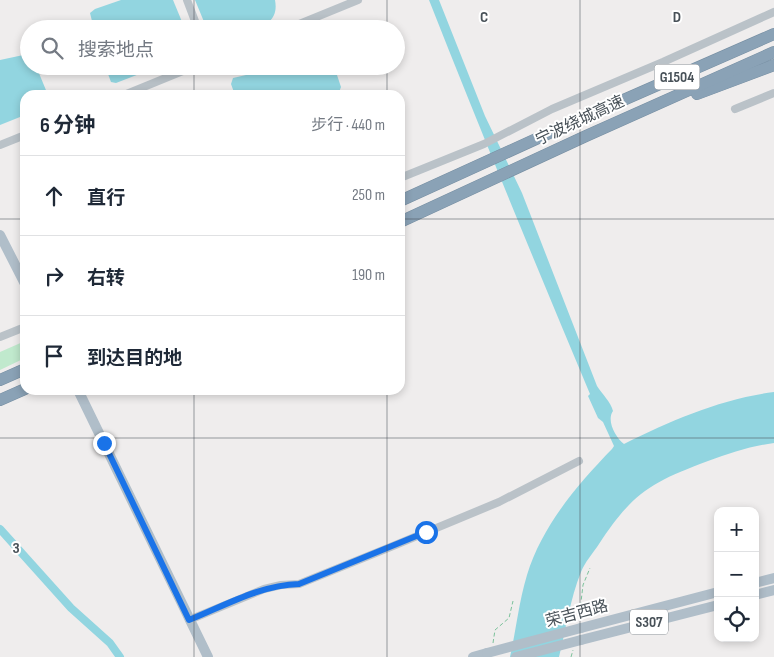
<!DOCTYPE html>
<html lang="zh">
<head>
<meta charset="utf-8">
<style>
  body { margin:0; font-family:"Sofia Sans Condensed","Noto Sans SC",sans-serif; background:#f6f6f7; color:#1f2937 }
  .controls { position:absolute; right:15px; bottom:15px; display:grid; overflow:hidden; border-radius:10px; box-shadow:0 2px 8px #0003 }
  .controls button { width:45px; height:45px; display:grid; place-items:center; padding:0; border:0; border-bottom:1px solid #e0e1e3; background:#fff; color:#1f2937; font:25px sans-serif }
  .stop { position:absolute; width:15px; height:15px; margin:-11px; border:4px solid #1a73e8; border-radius:50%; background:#fff }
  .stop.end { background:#1a73e8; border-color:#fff; box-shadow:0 1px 5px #0008 }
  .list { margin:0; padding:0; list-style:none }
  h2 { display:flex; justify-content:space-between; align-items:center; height:65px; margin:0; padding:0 20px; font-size:21px }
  h2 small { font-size:16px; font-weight:400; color:#747a83 }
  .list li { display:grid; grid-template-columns:32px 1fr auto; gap:15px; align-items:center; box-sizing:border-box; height:80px; padding:0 20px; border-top:1px solid #e0e1e3 }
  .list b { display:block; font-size:19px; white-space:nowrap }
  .list em { font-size:16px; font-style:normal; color:#747a83 }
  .icon { flex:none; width:28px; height:28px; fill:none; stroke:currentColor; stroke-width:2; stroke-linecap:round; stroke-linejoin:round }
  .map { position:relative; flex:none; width:774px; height:657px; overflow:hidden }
  .search { position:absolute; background:#fff; box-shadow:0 2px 8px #0003; left:20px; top:20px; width:385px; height:55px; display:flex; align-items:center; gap:12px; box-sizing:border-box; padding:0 18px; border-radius:28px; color:#747a83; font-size:19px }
  .panel { position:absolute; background:#fff; box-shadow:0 2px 8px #0003; left:20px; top:90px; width:385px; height:305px; border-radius:15px }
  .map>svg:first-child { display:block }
  .green { fill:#c0e9cd }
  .water { fill:#92d5e0 }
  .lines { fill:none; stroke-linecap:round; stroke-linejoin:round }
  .canal { stroke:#92d5e0; stroke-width:8 }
  .highway-casing { stroke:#768ea2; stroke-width:12 }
  .path { stroke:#7cc29b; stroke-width:1; stroke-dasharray:4 2.5; stroke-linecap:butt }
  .minor { stroke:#bac2c8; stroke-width:8 }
  .major { stroke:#b0bec9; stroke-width:10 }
  .highway { stroke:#8aa2b6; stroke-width:11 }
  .major-bridge { stroke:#b0bec9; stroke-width:10 }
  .route { stroke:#1a73e8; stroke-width:6 }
  .grid { fill:none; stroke:#485158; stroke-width:1; stroke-opacity:0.55 }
  .labels { text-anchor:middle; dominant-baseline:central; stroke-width:4; stroke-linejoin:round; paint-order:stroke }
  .shield { fill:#fff; stroke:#7f858a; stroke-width:1 }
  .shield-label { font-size:15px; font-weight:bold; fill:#485158 }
  .street-label { font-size:16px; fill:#485158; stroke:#fff }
  .grid-label { font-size:16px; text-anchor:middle; font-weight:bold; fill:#485158; stroke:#fff; stroke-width:4; stroke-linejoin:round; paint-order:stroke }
</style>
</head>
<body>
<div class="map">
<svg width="774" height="657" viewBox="0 0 774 657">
  <rect width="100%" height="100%" fill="#efeded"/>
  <polygon class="green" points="25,341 25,358 0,370 0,352"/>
  <g class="water">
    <polygon points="121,0 173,0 185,29 94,29 90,13 95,9"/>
    <path d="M195,0h80c7,37 -45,29 -68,29z"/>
    <path d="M429,0h10l46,116 37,77 75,193c5,8 14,16 16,25 -7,10 3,27 11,33 48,-24 97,-45 150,-52v51c-23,3 -44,10 -66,18 -56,21 -75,31 -109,83 -6,9 -14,18 -18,28 -11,27 -15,57 -22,85h-49c6,-27 9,-56 17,-82 15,-49 50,-90 85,-126l2,-3 -11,-24 -5,-4 -10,-22 2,-2c-55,-131 -109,-262 -161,-394z"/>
    <polygon points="28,54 29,66 36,66 48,95 25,95 25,115 0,125 0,60"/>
    <polygon points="105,66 160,66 116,83 111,82"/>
    <polygon points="246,66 334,66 341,87 338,95 235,95 231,84 233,78 246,75"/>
  </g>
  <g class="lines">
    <polyline class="canal" points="0,529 71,608 110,643 120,657"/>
    <defs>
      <g id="highway">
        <polyline points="697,94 774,65"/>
        <polyline points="400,201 580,119 774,34"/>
        <polyline points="400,222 586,136 774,52"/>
        <polyline points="0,380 25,369"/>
        <polyline points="0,400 25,389"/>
      </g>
    </defs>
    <use href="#highway" class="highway-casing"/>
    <g class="path">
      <polyline points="579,619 583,585 590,568"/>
      <polyline points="493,643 495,630 509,618 513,601"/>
      <polyline points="571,657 573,650"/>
    </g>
    <g class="minor">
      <polyline points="187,0 198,29"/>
      <polyline points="287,29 358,0"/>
      <polyline points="124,95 195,66"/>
      <polyline points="735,109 774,93"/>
      <polyline points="0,145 25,135"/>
      <polyline points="400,178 484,144 552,109 663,62 774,12"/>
      <polyline points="0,337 25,327"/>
      <polyline points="189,620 264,589 281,585 299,584 393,546 499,502 579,461"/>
    </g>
    <g class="major">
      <polyline points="0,235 25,284"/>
      <polyline points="78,390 208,657"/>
      <polyline points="755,583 774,578"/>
      <polyline points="755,595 774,590"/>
      <polyline points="581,628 718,592"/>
      <polyline points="581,640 718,605"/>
      <polyline points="473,657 487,653"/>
    </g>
    <use href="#highway" class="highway"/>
    <g class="major-bridge">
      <polyline points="487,653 581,628"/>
      <polyline points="516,657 581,640"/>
    </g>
  </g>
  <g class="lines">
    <path class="route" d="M104,443l85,177c35,-14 71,-35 110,-36l127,-52"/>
  </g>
  <path class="grid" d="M194,0v29M387,0v29M580,0v657M194,66v29M387,66v29M0,219h25M400,219h374M194,390v267M387,390v267M0,438h774"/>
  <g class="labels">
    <g class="shield">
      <rect x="654.5" y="64.5" width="45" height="25" rx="4"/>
      <rect x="630" y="609.5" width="38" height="25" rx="4"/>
    </g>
    <g class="shield-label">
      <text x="677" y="77">G1504</text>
      <text x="649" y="622">S307</text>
    </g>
    <g class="street-label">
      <text transform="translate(580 121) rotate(-25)">宁波绕城高速</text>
      <text transform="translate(577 614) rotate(-15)">荣吉西路</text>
    </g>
  </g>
  <g class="grid-label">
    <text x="484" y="22">C</text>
    <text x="677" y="22">D</text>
    <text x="16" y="553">3</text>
  </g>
</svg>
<div class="controls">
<button>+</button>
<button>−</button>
<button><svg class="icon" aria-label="locate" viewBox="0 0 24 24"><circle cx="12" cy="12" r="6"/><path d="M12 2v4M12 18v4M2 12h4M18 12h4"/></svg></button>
</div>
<div class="stop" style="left:426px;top:532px"></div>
<div class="stop end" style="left:104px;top:443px"></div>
<div class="search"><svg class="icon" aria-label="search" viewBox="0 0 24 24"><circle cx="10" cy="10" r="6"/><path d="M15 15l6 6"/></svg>搜索地点</div>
<section class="panel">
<h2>6 分钟<small>步行 · 440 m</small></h2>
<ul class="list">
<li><svg class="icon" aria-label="ahead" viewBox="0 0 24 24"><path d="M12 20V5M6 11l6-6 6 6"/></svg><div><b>直行</b></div><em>250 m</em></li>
<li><svg class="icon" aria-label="right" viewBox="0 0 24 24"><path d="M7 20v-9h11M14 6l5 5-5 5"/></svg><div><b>右转</b></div><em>190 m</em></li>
<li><svg class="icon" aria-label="arrive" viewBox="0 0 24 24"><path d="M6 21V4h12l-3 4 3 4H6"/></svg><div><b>到达目的地</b></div></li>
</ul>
</section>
</div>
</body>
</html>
